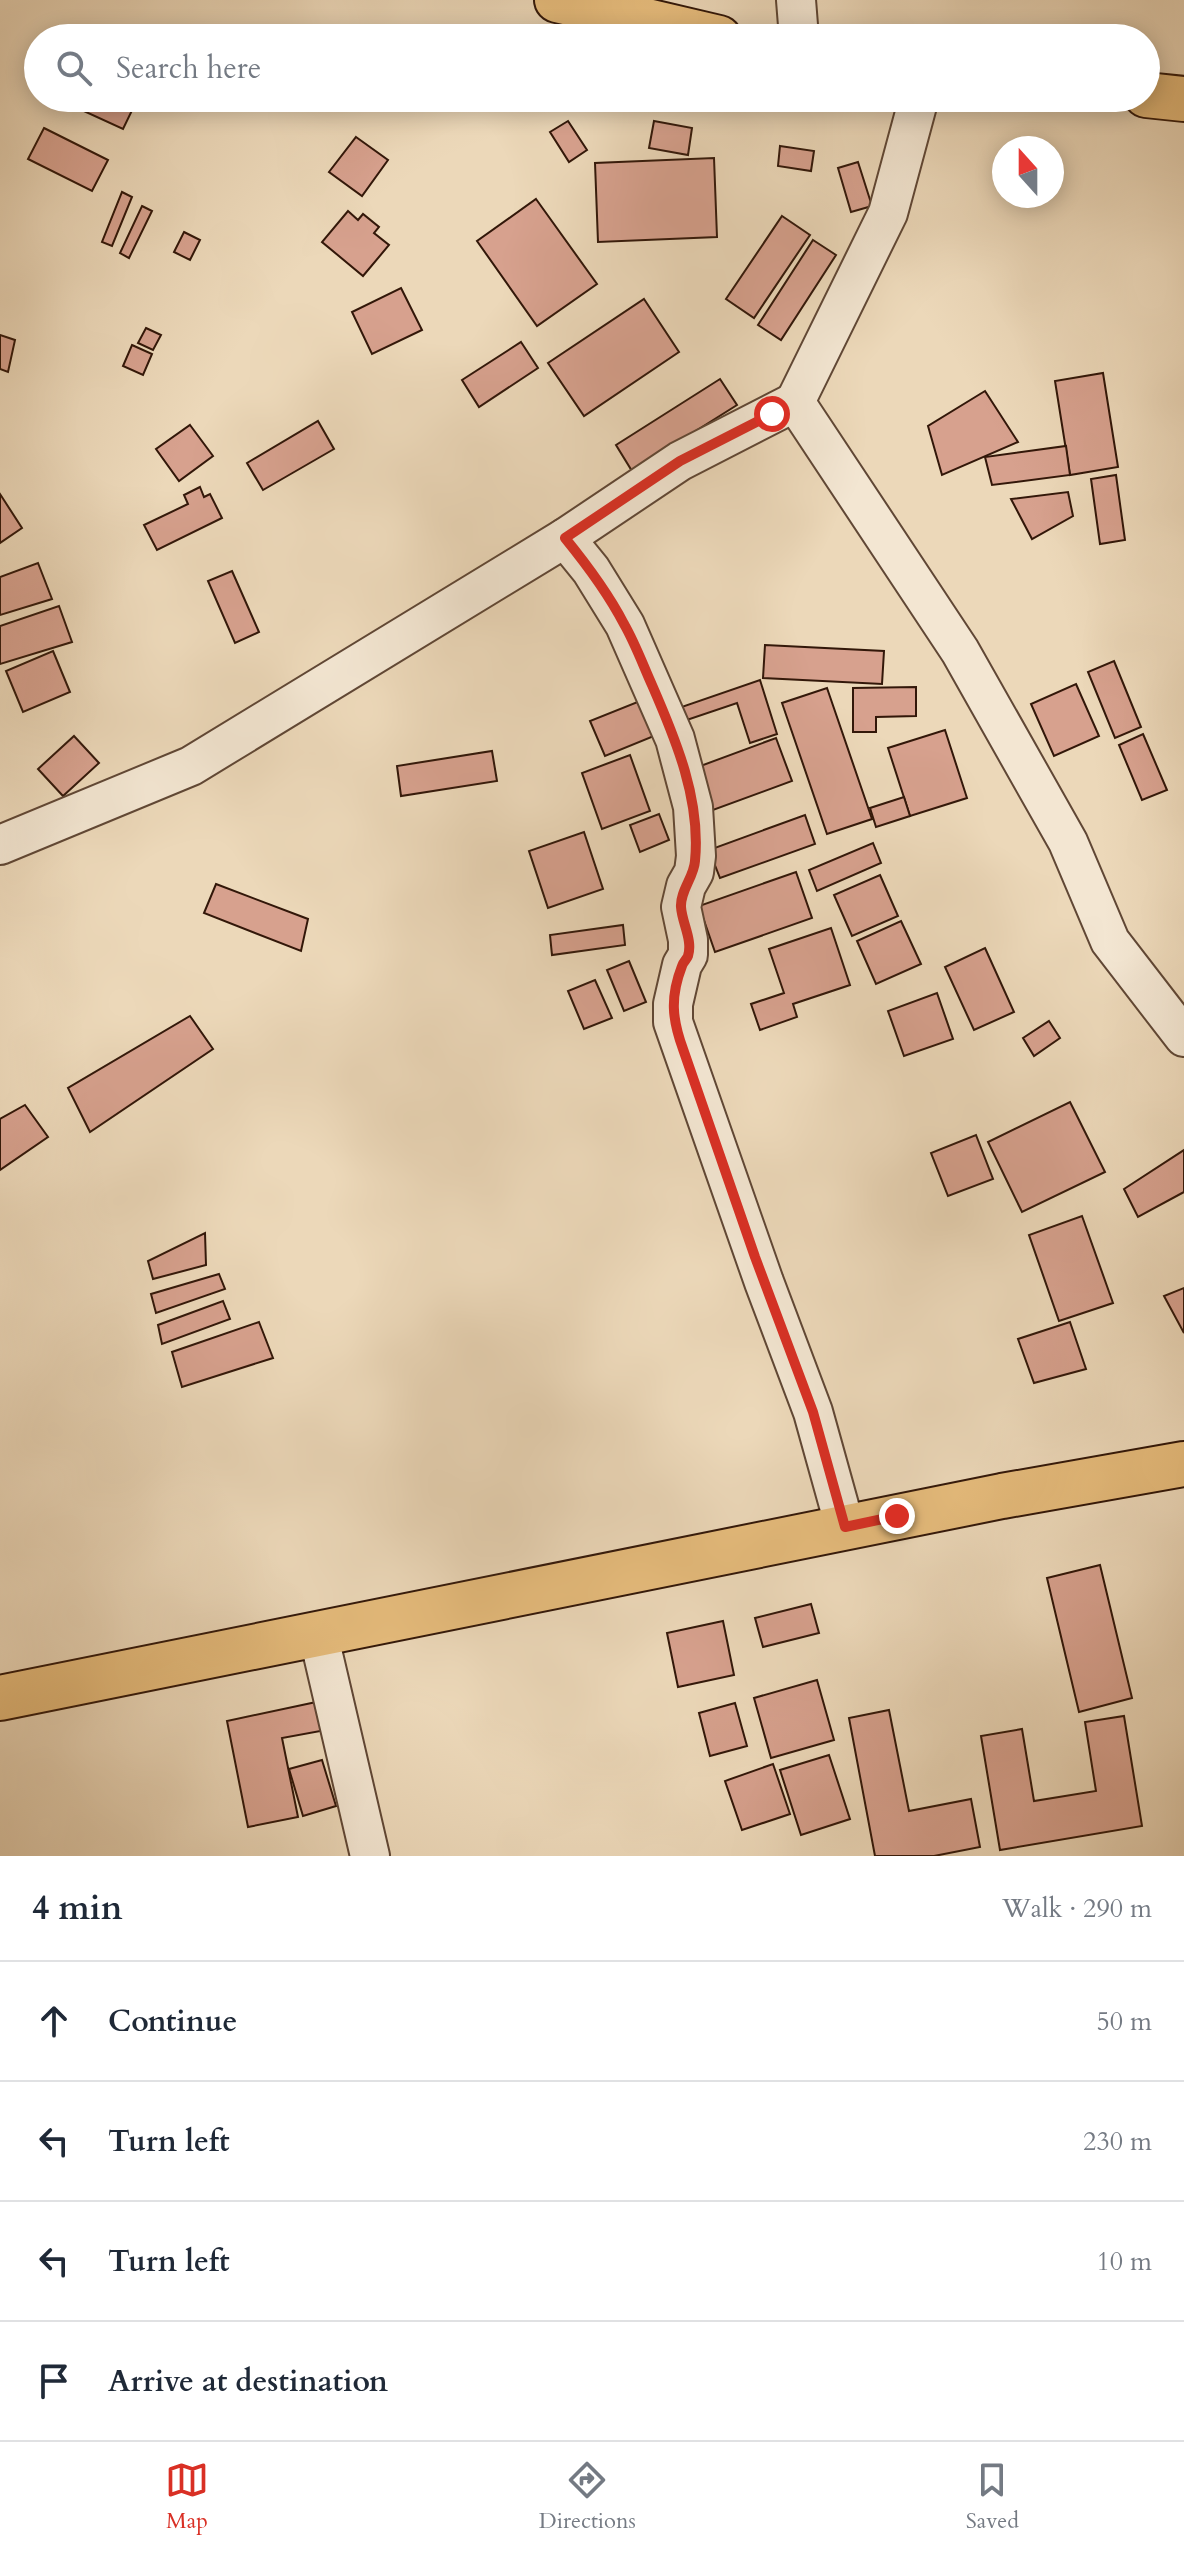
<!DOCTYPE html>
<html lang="en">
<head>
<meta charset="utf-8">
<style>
  body { margin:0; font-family:Cardo,serif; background:#f2f2f3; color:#1f2937 }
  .compass { position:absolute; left:992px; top:136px; width:72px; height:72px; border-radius:50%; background:#fff; box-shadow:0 4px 20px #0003; rotate:339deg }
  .stop { position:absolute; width:24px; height:24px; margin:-18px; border:6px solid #d93025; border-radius:50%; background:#fff }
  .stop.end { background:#d93025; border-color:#fff; box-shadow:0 2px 8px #0008 }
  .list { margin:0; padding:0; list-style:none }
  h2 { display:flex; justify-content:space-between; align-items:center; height:104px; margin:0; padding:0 32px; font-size:34px }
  h2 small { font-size:26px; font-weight:400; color:#747a83 }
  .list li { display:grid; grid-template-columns:52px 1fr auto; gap:24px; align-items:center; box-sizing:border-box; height:120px; padding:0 32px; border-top:2px solid #e0e1e3 }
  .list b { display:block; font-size:30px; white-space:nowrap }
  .list em { font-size:26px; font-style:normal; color:#747a83 }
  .icon { flex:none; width:44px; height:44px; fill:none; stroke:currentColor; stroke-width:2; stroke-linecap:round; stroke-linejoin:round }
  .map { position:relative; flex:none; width:1184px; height:1856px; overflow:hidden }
  .search { position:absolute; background:#fff; box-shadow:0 4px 20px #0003; left:24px; right:24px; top:24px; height:88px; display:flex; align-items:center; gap:20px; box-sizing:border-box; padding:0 28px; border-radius:44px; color:#747a83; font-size:30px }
  .sheet { height:584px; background:#fff }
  nav { display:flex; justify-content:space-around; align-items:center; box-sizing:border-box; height:112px; border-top:2px solid #e0e1e3; background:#fff; font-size:22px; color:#747a83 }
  nav a { display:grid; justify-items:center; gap:4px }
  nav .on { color:#d93025 }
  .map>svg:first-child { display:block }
  .building { fill:#d7a18e; stroke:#321709; stroke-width:2 }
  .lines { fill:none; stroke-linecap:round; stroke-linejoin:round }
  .minor-casing { stroke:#604735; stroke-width:42 }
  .major-casing { stroke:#321709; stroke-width:48 }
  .highway-casing { stroke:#321709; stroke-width:48 }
  .minor { stroke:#f3e6d2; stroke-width:38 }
  .major { stroke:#e6bc7c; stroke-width:44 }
  .highway { stroke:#e6bc7c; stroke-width:44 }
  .route { stroke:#d93025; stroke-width:10 }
</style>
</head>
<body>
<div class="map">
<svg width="1184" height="1856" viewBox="0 0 1184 1856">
  <rect width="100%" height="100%" fill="#ecd8b9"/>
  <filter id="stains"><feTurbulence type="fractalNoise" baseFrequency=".0025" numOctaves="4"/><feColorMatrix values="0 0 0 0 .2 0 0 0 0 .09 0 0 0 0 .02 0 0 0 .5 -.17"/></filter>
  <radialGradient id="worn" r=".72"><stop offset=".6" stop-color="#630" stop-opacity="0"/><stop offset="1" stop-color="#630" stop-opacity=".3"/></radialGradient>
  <g class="building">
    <polygon points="79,98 138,98 123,129 75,107"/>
    <polygon points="568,121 587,150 569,162 550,132"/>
    <polygon points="654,121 692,128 688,155 649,148"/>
    <polygon points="44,128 108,160 92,191 28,159"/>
    <polygon points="356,137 388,160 362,196 329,172"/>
    <polygon points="780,146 814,151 811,171 778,166"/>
    <polygon points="714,158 717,237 598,242 595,163"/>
    <polygon points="858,162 872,206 851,212 838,168"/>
    <polygon points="122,192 132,197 112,246 102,242"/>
    <polygon points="536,199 597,284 537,326 477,241"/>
    <polygon points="142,206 152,211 129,258 120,253"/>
    <polygon points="348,211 358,220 363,214 379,227 374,233 389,245 363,276 322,242"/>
    <polygon points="782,216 810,235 754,318 726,299"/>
    <polygon points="184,232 200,240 190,260 174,252"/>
    <polygon points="813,240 836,255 781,340 758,325"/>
    <polygon points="401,288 422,330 372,354 352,312"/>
    <polygon points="644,299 679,352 584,416 548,363"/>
    <polygon points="146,328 161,335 153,350 138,343"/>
    <polygon points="0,335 15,340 8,372 0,369"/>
    <polygon points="521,342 538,368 479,407 462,380"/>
    <polygon points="132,345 152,354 143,375 123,366"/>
    <polygon points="1103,373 1118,467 1070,475 1055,381"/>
    <polygon points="720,379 737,405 632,471 616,445"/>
    <polygon points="985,391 1018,442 942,475 928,426"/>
    <polygon points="318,421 334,449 263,490 247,463"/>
    <polygon points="190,425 213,456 179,481 156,449"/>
    <polygon points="1066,446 1070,475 992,485 985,457"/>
    <polygon points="1116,475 1125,540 1100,544 1091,479"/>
    <polygon points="200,487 204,497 210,494 222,518 157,550 144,525 188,504 184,495"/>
    <polygon points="1068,492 1073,516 1032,539 1011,499"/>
    <polygon points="0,494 22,528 0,543"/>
    <polygon points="38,563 52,599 0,615 0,577"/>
    <polygon points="232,571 259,632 235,643 208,581"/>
    <polygon points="59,606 72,642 0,664 0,626"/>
    <polygon points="765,645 884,651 882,684 763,678"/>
    <polygon points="53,651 70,692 23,712 6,671"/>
    <polygon points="1114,661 1141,727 1115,738 1088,672"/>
    <polygon points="760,680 777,734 750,743 737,703 672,725 667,712"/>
    <polygon points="1076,684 1099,736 1054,756 1031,704"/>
    <polygon points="916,687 916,716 876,717 876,732 853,732 853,688"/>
    <polygon points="827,688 872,819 827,834 782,703"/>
    <polygon points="640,701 654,736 605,756 590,721"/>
    <polygon points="945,730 967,798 910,816 888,748"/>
    <polygon points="1143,734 1167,790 1142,800 1119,745"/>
    <polygon points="74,736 99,763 63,796 38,769"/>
    <polygon points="776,738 792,781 702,814 687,771"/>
    <polygon points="492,751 497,781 401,796 397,766"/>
    <polygon points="630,755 650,811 602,829 582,773"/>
    <polygon points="904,797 910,816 876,827 870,808"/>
    <polygon points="659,814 669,840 640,852 630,825"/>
    <polygon points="805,815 815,844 720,878 709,850"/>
    <polygon points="584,832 603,889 548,908 529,851"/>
    <polygon points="873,843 881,863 817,891 809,870"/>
    <polygon points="796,872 812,918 715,952 699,906"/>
    <polygon points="880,875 898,916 852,936 834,895"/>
    <polygon points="216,884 308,919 301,951 204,913"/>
    <polygon points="901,921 921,964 876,984 857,941"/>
    <polygon points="623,925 625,945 552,955 550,935"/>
    <polygon points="831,928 850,985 793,1004 797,1017 760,1030 751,1004 784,993 769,949"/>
    <polygon points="985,948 1014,1012 974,1030 945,967"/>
    <polygon points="629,961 646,1002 624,1011 607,970"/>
    <polygon points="595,980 612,1018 584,1029 568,991"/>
    <polygon points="937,993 953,1039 904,1056 888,1011"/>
    <polygon points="190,1016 213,1049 90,1132 68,1088"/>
    <polygon points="1049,1021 1060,1038 1034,1056 1023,1038"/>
    <polygon points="1070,1102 1105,1172 1022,1212 988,1142"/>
    <polygon points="25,1105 48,1137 0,1170 0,1119"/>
    <polygon points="976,1135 993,1179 948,1196 931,1153"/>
    <polygon points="1184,1150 1184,1192 1138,1217 1124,1189"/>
    <polygon points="1082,1216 1113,1303 1059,1321 1029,1235"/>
    <polygon points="205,1233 206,1265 153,1279 148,1261"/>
    <polygon points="219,1274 225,1289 156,1313 151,1294"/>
    <polygon points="1184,1288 1184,1333 1164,1296"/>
    <polygon points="223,1301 230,1319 162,1344 158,1325"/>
    <polygon points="259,1322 273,1358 182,1387 172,1352"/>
    <polygon points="1070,1322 1086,1369 1034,1383 1018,1339"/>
    <polygon points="1100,1565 1132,1698 1079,1712 1047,1578"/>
    <polygon points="811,1604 819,1633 763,1647 755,1618"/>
    <polygon points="723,1621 734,1675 678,1687 667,1633"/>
    <polygon points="817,1680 834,1740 771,1758 754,1698"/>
    <polygon points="321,1701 326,1730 282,1738 298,1817 248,1827 227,1721"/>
    <polygon points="735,1703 747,1746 710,1756 699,1713"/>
    <polygon points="889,1710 909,1811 971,1799 980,1847 934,1856 875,1856 849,1718"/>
    <polygon points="1124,1716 1142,1826 1000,1850 981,1736 1022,1729 1034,1801 1096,1791 1085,1722"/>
    <polygon points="829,1755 850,1819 801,1835 780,1770"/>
    <polygon points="322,1760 336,1806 303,1816 289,1769"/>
    <polygon points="773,1764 790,1814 742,1830 725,1781"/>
  </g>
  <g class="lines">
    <defs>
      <g id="minor">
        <polyline points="796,0 799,38"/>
        <polyline points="919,98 888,213 795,402 960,651 1068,842 1110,941 1184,1037"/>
        <polyline points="565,538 591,570 625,625 675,739 693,807 696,856 694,872 686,886 681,907 688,940 688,955 682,965 673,1004 673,1022 764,1282 813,1412 845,1527"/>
        <polyline points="0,845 191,766 565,538 680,461 795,402"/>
        <polyline points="318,1633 370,1856"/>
      </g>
      <polyline id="major" points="0,1698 1002,1496 1184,1464"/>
      <g id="highway">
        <polyline points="557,0 719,38"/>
        <polyline points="1146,95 1184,99"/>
      </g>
    </defs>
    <use href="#minor" class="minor-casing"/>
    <use href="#major" class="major-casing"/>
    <use href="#highway" class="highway-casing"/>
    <use href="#minor" class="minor"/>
    <use href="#major" class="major"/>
    <use href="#highway" class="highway"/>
  </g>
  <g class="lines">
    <path class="route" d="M772,414l-92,47 -115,77c22,27 43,55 59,86 11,19 19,41 28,61 24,55 49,115 43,176 -1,16 -15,30 -14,46 1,16 12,33 7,49 -1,3 -5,6 -6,10 -12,31 -10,53 1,83l72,208 58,155 32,115 52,-11"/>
  </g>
  <rect width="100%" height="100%" filter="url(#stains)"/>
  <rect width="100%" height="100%" fill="url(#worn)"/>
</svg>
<svg class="compass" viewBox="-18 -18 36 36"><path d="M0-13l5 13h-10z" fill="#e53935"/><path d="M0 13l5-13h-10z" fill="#747a83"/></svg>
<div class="stop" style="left:772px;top:414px"></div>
<div class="stop end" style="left:897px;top:1516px"></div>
<div class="search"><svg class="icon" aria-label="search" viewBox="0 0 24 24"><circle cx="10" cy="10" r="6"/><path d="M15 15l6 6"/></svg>Search here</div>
</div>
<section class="sheet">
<h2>4 min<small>Walk · 290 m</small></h2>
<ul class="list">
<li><svg class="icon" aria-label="ahead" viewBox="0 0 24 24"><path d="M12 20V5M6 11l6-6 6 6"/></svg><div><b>Continue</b></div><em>50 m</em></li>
<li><svg class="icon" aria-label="left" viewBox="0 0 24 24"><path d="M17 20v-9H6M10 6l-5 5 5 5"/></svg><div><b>Turn left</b></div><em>230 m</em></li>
<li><svg class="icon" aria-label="left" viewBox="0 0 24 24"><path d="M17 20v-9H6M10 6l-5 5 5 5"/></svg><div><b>Turn left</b></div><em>10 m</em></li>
<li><svg class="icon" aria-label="arrive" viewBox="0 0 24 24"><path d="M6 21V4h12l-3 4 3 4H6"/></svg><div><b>Arrive at destination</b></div></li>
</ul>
</section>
<nav>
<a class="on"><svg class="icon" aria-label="map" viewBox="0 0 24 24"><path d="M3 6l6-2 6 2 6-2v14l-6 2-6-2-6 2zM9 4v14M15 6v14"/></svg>Map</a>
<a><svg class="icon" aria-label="directions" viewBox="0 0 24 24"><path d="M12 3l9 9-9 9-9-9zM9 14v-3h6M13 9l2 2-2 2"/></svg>Directions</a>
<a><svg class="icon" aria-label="saved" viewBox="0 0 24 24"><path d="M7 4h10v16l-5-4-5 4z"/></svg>Saved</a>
</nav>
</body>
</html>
